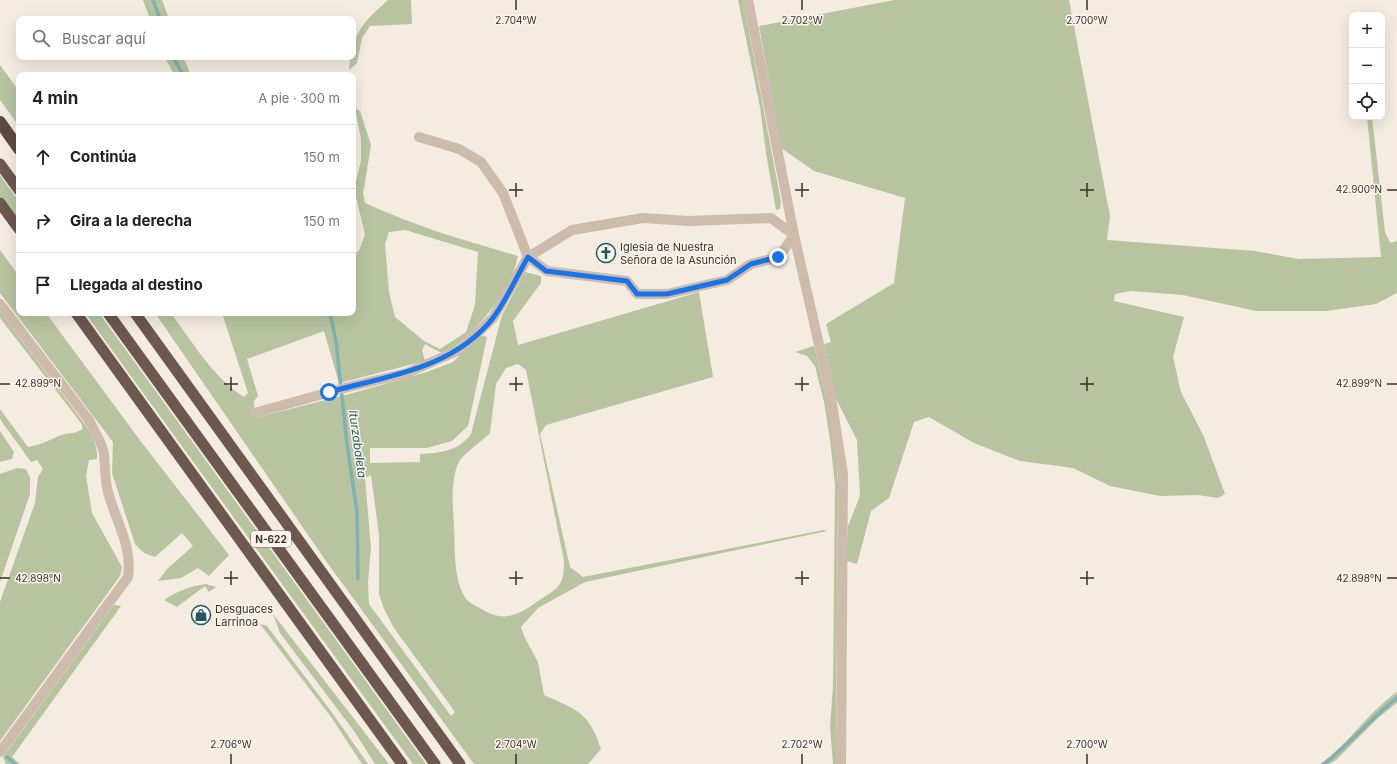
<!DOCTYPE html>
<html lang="es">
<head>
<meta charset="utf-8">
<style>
  body { margin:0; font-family:Inter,sans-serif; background:#f2f2f2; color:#202124 }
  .controls { position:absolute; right:12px; top:12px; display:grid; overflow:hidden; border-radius:8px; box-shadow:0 4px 16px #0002 }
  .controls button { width:36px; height:36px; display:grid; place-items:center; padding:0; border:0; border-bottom:1px solid #e0e0e0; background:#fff; color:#202124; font:20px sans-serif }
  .stop { position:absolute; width:12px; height:12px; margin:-9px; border:3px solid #1a73e8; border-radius:50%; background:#fff }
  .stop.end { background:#1a73e8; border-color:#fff; box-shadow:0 1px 4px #0008 }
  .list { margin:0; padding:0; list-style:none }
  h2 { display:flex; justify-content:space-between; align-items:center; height:52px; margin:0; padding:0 16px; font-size:17px }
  h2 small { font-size:13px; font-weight:400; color:#757577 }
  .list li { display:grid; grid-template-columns:26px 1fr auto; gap:12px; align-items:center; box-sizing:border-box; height:64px; padding:0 16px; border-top:1px solid #e0e0e0 }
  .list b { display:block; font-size:15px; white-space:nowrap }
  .list em { font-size:13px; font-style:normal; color:#757577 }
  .icon { flex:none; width:22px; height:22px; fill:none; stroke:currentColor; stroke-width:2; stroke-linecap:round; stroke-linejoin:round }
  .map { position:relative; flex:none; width:1397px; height:764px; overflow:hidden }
  .search { position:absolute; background:#fff; box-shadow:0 4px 16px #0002; left:16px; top:16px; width:340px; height:44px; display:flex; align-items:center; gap:10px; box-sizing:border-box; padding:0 14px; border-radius:8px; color:#757577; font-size:15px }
  .panel { position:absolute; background:#fff; box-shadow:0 4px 16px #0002; left:16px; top:72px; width:340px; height:244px; border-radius:8px }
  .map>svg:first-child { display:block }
  .green { fill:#b8c4a0; fill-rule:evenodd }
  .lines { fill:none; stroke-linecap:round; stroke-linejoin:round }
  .stream { stroke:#7fb0b2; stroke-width:3.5 }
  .minor { stroke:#cdbbac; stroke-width:10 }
  .tertiary { stroke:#cdbbac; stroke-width:10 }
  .trunk { stroke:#6c584f; stroke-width:11 }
  .motorway { stroke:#5c4a42; stroke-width:12 }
  .route { stroke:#1a73e8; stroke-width:5 }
  .ticks { fill:none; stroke:#3b302b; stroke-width:1.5 }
  .labels { text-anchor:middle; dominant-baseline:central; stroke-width:3; stroke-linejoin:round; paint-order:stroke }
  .shield { fill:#fbf5ee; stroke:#756b66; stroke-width:1 }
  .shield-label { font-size:10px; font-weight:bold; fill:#3b302b }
  .poi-label { font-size:11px; fill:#3b302b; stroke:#fbf5ee; text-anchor:start }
  .water-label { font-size:12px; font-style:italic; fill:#1f5a5e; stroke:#fbf5ee }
  .ticks-label { font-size:10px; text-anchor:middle; fill:#3b302b; stroke:#fbf5ee; stroke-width:3; stroke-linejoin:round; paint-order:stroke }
</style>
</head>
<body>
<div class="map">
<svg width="1397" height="764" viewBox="0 0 1397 764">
  <rect width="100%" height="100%" fill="#f4ebe1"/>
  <g class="green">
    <polygon points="143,0 162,0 169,19 150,19"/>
    <path d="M388,0h23l1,24 -42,2 -8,12 -5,25 -8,7 1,-13h3c0,-28 16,-39 35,-57z"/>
    <polygon points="738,0 743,0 781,202 780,209 776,210 766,153 760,107"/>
    <polygon points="894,0 1069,0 1110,216 1107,240 1255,251 1299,259 1381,257 1367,117 1372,117 1385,232 1390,243 1397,241 1397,293 1376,304 1326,311 1256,311 1183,295 1131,291 1115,294 1114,301 1184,317 1173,357 1181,392 1204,437 1225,494 1218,498 1198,495 1160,496 1110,486 1073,468 1020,461 974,443 929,417 914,422 889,498 871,511 857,564 846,561 848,526 860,496 857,440 836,399 824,344 831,342 826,324 894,283 905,198 814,171 781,148 759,26"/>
    <polygon points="165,57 183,57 191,75 174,75"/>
    <polygon points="0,65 19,91 19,126 0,100"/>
    <path d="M355,108l5,3 11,34 -8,49 2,9c49,23 101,38 153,53 -7,34 -33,64 -58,86 -4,3 -8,8 -12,10 -7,3 -17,-5 -23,-8l-3,6 3,11 -86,22 -15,-52 -77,28 11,37 -4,5 1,17 98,-25 74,-21 26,-10 27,-27 7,2 -19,89 -16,15 -25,7h-57v15l50,-1v-8c20,-1 39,-3 51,-20l31,-119 23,-43 16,4v7l-28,38 5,24 181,-53 14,85 -167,48 -6,9 30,133 13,10 241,-47 3,1 -242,51 -47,26 -17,19 3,9 14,26 6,33c33,15 45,17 57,54l-13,15h-114l-148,-203 -171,-248h16c22,30 42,64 73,84l4,-4 -26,-80h131v-59l6,-3 6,-17 -11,-45 7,-28v-22zM405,230l73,22 -3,53 -9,27 -26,17 -16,-8 -29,-24 -6,-25 -4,-48 4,-12zM518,364l8,6 38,191c0,26 -6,27 -26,40 -17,12 -32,22 -53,10 -5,-3 -14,-7 -18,-11 -14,-18 -12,-53 -13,-74 -1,-19 -4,-47 5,-64 3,-7 24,-22 31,-29l6,-49 10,-16zM371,475l8,60v59l5,15 10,19 61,84 -4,4 -82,-112 -1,-22 3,-34 -6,-70z"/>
    <polygon points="0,175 19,202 19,222 0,196"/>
    <polygon points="0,250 19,276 19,313 46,313 142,443 229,555 209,576 198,568 181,578 158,581 167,569 193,546 182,533 155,557 144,553 135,544 112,473 113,442 0,293"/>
    <path d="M0,312l84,111c7,11 14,22 13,36l-8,1 -3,16 6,37 30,54 -2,9 -120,165v-139l35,-99 3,-26 5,-8 -6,-9 -6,2 -31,-43v-10l28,38c12,-2 22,-7 33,-12 9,-3 12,0 22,-6l-2,-6 -81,-105z"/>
    <polygon points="85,313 99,313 426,764 413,764"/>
    <polygon points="814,346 835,436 838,484 836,724 838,764 833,764 830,727 833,685 835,485 830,440 824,402 815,366 807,356 795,352"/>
    <polygon points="0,431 14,452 12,459 0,462"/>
    <polygon points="17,468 26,469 30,478 30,494 0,582 0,474"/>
    <path d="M206,584l10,3 -7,5 -4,-6 -28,21 -13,-7c13,-9 27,-14 42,-16z"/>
    <polygon points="114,605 121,606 12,757 20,764 6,764 3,757"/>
    <polygon points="273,614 389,764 375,764 354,731 280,633"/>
    <polygon points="260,624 267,626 333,714 368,764 362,764 331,717"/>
    <path d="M1397,692v11l-19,15 -42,42 -7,4h-9c30,-21 47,-51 77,-72z"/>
  </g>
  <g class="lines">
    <g class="stream">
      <polyline points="153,0 160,19"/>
      <polyline points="173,57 183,75"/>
      <polyline points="330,313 336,341 347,444 357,512 358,579"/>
      <polyline points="7,757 15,764"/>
      <path d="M1324,764c26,-20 47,-46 73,-66"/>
    </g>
    <g class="minor">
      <polyline points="419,137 459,149 481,162 503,193 528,257 547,271 627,281 637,294 667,294 727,280 751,264 779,257 794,235 748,0"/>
      <path d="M0,304l89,116c5,11 13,22 15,34 1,11 1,23 3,34 7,31 26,57 21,89l-128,175"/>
      <polyline points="255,413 348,387 407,373 459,350 493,318 528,257 572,230 643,218 688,221 771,218 794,235"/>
    </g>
    <polyline class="tertiary" points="794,235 831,397 843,474 841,764"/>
    <g class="trunk">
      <polyline points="0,164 19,190"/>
      <polyline points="0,203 19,229"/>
      <polyline points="76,313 402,764"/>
      <polyline points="108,313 435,764"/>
      <polyline points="135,313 460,764"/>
    </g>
    <polyline class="motorway" points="0,122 19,149"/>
  </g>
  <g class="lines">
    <path class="route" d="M329,392c58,-16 124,-23 164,-74 13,-17 24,-42 35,-61l18,14 81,10 10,13h30l60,-14 24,-16 27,-7"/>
  </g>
  <path class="ticks" d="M516,0v10M802,0v10M1087,0v10M516,183v14M802,183v14M1087,183v14M509,190h14M795,190h14M1080,190h14M1387,190h10M231,377v14M516,377v14M802,377v14M1087,377v14M0,384h10M224,384h14M509,384h14M795,384h14M1080,384h14M1387,384h10M231,571v14M516,571v14M802,571v14M1087,571v14M0,578h10M224,578h14M509,578h14M795,578h14M1080,578h14M1387,578h10M231,754v10M516,754v10M802,754v10M1087,754v10"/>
  <defs>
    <symbol id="church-ring" viewBox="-11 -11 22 22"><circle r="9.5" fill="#fbf5ee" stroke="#1f5a5e" stroke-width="1.5"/><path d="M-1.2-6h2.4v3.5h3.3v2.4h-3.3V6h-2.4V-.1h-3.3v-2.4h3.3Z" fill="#1f5a5e"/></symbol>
    <symbol id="shop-ring" viewBox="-11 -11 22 22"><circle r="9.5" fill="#fbf5ee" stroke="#1f5a5e" stroke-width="1.5"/><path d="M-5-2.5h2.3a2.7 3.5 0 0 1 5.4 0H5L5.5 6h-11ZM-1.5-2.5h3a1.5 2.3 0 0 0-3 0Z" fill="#1f5a5e"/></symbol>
  </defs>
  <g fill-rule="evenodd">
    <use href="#church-ring" x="595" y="242" width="22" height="22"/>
    <use href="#shop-ring" x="190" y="604" width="22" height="22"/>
  </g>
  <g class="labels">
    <rect class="shield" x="251" y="531" width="40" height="16" rx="3"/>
    <g class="shield-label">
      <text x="271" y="539">N-622</text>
    </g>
    <g class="poi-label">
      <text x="620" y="247">Iglesia de Nuestra<tspan x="620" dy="13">Señora de la Asunción</tspan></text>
      <text x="215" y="609">Desguaces<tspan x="215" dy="13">Larrinoa</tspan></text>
    </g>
    <g class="water-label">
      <text transform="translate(358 444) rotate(82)">Iturzabaleta</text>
    </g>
  </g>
  <g class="ticks-label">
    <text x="516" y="24">2.704°W</text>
    <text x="802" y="24">2.702°W</text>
    <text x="1087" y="24">2.700°W</text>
    <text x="1359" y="193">42.900°N</text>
    <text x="38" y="387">42.899°N</text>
    <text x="1359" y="387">42.899°N</text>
    <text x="38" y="582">42.898°N</text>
    <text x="1359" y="582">42.898°N</text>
    <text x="231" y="748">2.706°W</text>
    <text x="516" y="748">2.704°W</text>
    <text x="802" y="748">2.702°W</text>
    <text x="1087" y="748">2.700°W</text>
  </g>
</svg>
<div class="controls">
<button>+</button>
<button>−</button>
<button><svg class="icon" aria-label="locate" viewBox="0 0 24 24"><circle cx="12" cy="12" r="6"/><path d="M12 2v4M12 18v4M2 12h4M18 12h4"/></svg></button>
</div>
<div class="stop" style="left:329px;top:392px"></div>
<div class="stop end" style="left:778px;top:257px"></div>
<div class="search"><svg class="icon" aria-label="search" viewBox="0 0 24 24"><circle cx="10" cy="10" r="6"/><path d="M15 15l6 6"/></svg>Buscar aquí</div>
<section class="panel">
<h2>4 min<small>A pie · 300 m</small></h2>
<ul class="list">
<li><svg class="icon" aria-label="ahead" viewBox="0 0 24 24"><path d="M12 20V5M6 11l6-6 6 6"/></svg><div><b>Continúa</b></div><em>150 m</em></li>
<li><svg class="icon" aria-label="right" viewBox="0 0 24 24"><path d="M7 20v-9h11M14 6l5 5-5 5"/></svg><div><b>Gira a la derecha</b></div><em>150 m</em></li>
<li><svg class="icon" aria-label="arrive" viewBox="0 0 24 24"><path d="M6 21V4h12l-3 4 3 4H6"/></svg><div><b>Llegada al destino</b></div></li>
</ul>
</section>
</div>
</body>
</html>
